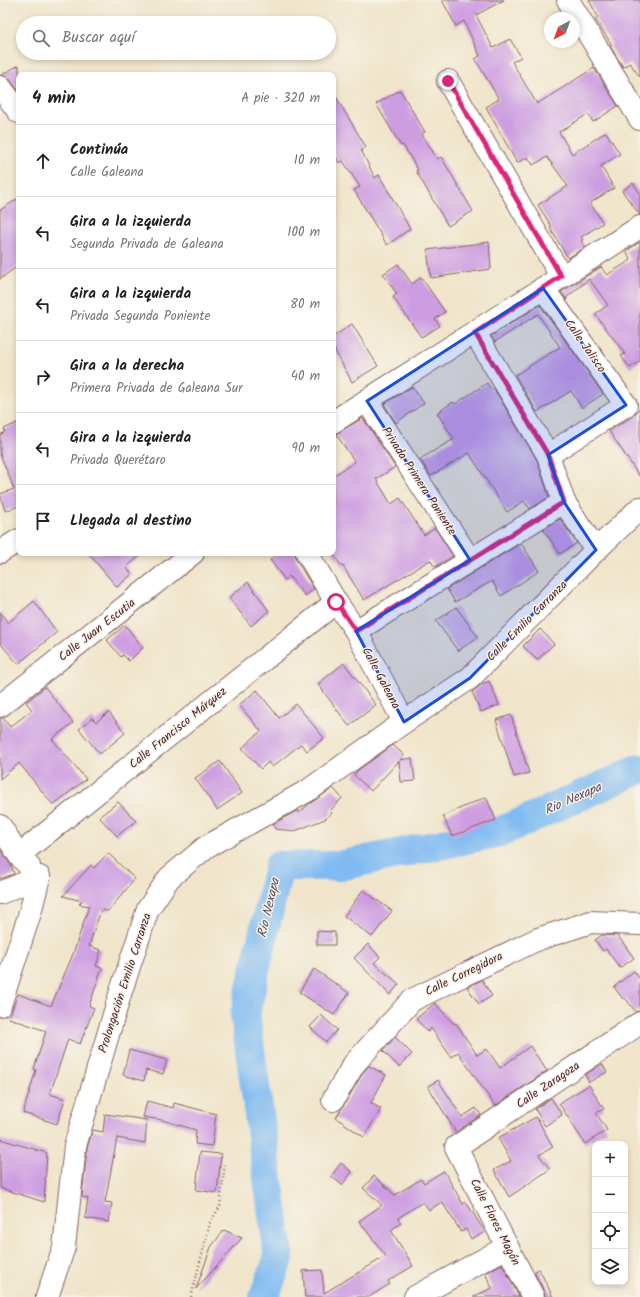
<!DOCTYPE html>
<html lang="es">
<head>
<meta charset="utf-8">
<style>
  body { margin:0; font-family:Kalam,sans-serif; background:#f6f6f6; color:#222 }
  .controls { position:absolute; right:12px; bottom:12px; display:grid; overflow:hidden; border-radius:8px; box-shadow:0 2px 6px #0003 }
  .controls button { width:36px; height:36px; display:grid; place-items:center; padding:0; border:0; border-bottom:1px solid #e0e0e0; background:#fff; color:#222; font:20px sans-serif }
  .compass { position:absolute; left:544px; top:12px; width:36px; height:36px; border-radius:50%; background:#fff; box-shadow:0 2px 6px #0003; rotate:221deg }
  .stop { position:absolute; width:12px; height:12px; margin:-9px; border:3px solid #db2777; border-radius:50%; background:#fff }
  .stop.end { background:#db2777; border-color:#fff; box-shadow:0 1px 4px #0008 }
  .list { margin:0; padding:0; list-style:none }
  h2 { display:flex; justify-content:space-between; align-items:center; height:52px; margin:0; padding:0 16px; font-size:17px }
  h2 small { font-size:13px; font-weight:400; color:#767676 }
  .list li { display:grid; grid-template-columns:26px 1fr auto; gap:12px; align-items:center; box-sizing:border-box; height:72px; padding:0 16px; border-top:1px solid #e0e0e0 }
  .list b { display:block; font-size:15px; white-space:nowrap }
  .list p { margin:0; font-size:13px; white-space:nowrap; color:#767676 }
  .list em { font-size:13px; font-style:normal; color:#767676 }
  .icon { flex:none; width:22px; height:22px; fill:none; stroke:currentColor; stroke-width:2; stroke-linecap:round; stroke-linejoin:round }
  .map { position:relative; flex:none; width:640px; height:1297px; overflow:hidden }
  .search { position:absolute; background:#fff; box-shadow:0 2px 6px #0003; left:16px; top:16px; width:320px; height:44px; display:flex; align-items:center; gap:10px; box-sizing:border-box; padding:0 14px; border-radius:22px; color:#767676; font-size:15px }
  .panel { position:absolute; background:#fff; box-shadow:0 2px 6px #0003; left:16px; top:72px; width:320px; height:484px; border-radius:8px }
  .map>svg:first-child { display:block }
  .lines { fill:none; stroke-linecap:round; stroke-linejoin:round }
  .river { stroke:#80bbf2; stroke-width:30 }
  .building { fill:#cd9de1 }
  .minor-casing { stroke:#846463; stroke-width:24 }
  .path { stroke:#846463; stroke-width:2.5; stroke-dasharray:1 3; stroke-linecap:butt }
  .minor { stroke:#fff; stroke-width:22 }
  .route { stroke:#db2777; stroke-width:5 }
  .marked { fill:#1d4ed8; fill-opacity:0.2; stroke:#1d4ed8; stroke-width:3; stroke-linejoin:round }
  .labels { text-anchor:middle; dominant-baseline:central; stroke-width:3; stroke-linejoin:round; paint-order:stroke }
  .street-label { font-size:12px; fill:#4a1f2b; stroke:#f7f3e8 }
  .water-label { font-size:13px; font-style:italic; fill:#5a4e67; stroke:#f7f3e8 }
</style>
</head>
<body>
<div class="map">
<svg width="640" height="1297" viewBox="0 0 640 1297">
  <rect width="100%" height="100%" fill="#f7f3e8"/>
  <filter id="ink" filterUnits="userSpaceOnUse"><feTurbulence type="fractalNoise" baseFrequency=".025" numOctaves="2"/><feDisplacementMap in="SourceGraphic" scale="8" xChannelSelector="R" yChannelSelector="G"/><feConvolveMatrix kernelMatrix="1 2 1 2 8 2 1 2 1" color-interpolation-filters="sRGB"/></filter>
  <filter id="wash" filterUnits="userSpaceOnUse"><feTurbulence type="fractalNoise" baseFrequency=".012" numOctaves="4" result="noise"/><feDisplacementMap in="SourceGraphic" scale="16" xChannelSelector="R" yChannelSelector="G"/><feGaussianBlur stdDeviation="0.9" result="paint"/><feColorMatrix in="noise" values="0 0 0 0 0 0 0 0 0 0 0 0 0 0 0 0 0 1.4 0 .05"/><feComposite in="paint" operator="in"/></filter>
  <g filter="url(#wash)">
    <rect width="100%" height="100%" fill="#f0e5ca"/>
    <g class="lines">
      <polyline class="river" points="264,1297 279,1258 245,1014 279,866 339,866 500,832 640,769"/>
    </g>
    <g id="blocks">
      <g class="building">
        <polygon points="442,0 504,0 476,15 493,48 510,39 521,57 512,62 537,104 594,68 618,106 593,122 588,114 559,132 572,154 606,132 620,154 601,166 614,188 590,203 603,223 581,237 583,240 581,241 586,247 568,258 550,228 552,227 538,205 568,186 547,157 533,165 528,157 517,163 486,107 499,99 475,59 480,56 464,21 456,26"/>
        <polygon points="589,0 640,0 640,77 630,63 623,67 610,46 612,45 595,19 598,17"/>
        <polygon points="19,65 19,89 18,90 10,79 5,76 1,75"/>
        <polygon points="400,90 425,132 422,134 437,159 441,157 473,211 448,226 416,171 418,170 403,145 401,146 376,104"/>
        <polygon points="333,92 366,147 361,150 375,178 379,175 410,229 387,245 354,190 360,187 343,161 339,163 333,151"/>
        <polygon points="633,183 640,193 640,215 622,191"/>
        <polygon points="19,198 19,265 0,279 0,210"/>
        <polygon points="489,242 491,269 431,278 427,250"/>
        <polygon points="640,242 640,361 630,368 621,356 625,354 595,314 608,305 589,279 566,298 567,300 561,292 601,267 607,275 631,260 626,251"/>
        <polygon points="398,264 412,284 421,277 445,312 435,319 440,326 421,337 393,297 397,294 383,274"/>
        <polygon points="540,305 603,394 582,408 571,391 537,412 515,375 560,347 538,314 495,342 491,336"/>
        <polygon points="352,324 378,366 352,382 333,347 333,337"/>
        <polygon points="487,383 492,390 494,389 537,460 549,497 530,509 524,501 507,512 469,453 431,476 420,459 454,439 437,413 453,402 455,404"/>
        <polygon points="412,387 424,403 396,423 384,404"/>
        <polygon points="640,408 640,477 609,431 633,416"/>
        <polygon points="363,418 395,467 376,479 391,504 400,498 424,535 435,528 453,556 435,567 430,560 364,600 343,566 342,567 333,554 333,476 355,462 336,434"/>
        <polygon points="19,422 19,506 5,511 0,494 14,489 0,454 0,435 5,432 4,429"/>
        <polygon points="560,519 577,543 560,554 543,529"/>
        <polygon points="521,543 539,571 501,596 492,581 455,602 447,589"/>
        <polygon points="88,553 144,553 126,567 132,574 117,587"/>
        <polygon points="279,553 295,553 296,559 314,589 305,596 289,576 285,580 270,560"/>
        <polygon points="248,582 269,611 251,626 229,598"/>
        <polygon points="34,601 57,632 18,664 0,643 0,612 8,623"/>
        <polygon points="456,607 478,637 458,651 436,621"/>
        <polygon points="125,625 143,648 129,661 123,655 121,657 107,640"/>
        <polygon points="540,629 554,644 537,660 523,646"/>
        <polygon points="344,663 376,705 349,726 318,684"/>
        <polygon points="489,681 499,705 481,712 472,692 482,684"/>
        <polygon points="45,687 73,723 52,739 86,779 53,805 19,763 0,779 0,718 3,718 10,727 32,710 26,702"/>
        <polygon points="257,690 279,718 296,704 324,738 307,751 301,744 272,767 268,762 261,769 242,748 261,731 239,705"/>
        <polygon points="109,712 125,733 100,754 79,729 92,718 96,722"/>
        <polygon points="511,715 529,773 514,777 496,720"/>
        <polygon points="393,745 404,755 400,760 412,758 415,781 401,782 399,761 371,791 354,775 358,770"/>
        <polygon points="220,761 242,793 217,810 195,778"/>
        <polygon points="333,788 342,798 330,811 332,813 325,819 295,831 275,829 273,824 298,810 299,813 309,804"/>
        <polygon points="486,797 496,820 452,836 443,816"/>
        <polygon points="118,802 136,821 117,836 99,817"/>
        <polygon points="0,849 11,865 14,874 0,879"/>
        <polygon points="108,853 135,879 108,911 101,910 89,946 101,950 96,966 102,968 89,1006 94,1008 80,1044 68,1039 50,1094 65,1099 57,1124 23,1113 36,1070 34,1069 46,1031 9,1018 18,994 51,1006 73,954 89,906 79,904 82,901 63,896 91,865 94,868"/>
        <polygon points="363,890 392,911 372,937 344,916"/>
        <polygon points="317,931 335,932 335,945 317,945"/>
        <polygon points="602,935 618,936 634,958 620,968 606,949 603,951 595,940"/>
        <polygon points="368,944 380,957 374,963 399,984 390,995 354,958"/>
        <polygon points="314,969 349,993 334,1015 299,992"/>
        <polygon points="634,971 640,979 640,1011 636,1012 625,998 623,999 614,987"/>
        <polygon points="482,980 492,996 479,1004 467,987"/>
        <polygon points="435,1003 454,1024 456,1023 477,1055 487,1049 500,1068 530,1046 547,1071 495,1106 458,1052 451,1057 431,1028 428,1032 416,1019"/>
        <polygon points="321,1015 337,1030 326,1042 310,1027"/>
        <polygon points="395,1037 412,1054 399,1067 383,1051"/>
        <polygon points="129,1050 167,1060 163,1074 146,1070 144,1081 123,1075"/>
        <polygon points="602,1064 607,1072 589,1082 585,1075"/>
        <polygon points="369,1066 386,1075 371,1103 381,1109 364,1137 336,1118 364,1071"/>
        <polygon points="438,1080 462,1117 476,1108 481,1115 456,1132 455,1131 428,1086"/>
        <polygon points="589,1085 604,1109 596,1113 607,1130 585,1144 559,1103"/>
        <polygon points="551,1098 562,1115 545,1126 535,1109"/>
        <polygon points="147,1101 173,1108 174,1103 216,1114 212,1146 195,1144 196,1130 162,1120 143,1117"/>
        <polygon points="105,1114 147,1120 145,1143 117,1138 105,1202 112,1203 109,1222 85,1218 88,1198 82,1197 87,1148 93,1130 103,1132"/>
        <polygon points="536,1117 553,1147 539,1155 550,1169 509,1197 494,1170 511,1161 498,1138"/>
        <polygon points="0,1139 47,1153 44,1202 0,1188"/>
        <polygon points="200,1152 221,1154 217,1193 196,1190"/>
        <polygon points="341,1163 352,1172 342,1185 331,1176"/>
        <polygon points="444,1171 463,1204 466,1202 485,1232 471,1239 466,1229 461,1232 442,1202 429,1210 423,1202 398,1218 401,1223 391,1230 413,1266 388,1281 390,1284 369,1297 305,1297 303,1271 322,1270 324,1293 386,1256 359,1221 382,1205 363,1188 374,1176 395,1195 421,1179 424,1183"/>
        <polygon points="224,1230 242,1238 196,1289 211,1247"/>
        <polygon points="502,1264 519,1297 473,1297 492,1288 485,1273"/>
        <polygon points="539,1269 553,1297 545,1297 544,1291 534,1272"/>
      </g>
    </g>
  </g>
  <g filter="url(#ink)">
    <use href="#blocks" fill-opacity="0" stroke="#846463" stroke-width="1"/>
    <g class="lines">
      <defs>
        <g id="minor">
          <polyline points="568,0 640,119"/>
          <polyline points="448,81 561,276"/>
          <polyline points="0,87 19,112"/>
          <polyline points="543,288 626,405 548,455"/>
          <polyline points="475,333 548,455 564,502 596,550"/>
          <polyline points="367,401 470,560"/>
          <polyline points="333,422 640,227"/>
          <polyline points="0,552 19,540"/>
          <polyline points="307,553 336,602 356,631 404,722"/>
          <polyline points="356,631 564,502"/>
          <polyline points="0,706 193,553"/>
          <polyline points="0,826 19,855 29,866"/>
          <polyline points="19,855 336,602"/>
          <polyline points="0,893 39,877"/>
          <polyline points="0,1005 30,913 39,877"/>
          <polyline points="333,1100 354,1064 412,1000 538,939 591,922 640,924"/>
          <polyline points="47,1297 64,1247 75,1146 121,991 148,909 169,878 206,847 309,790 404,722 470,678 596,550 640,508"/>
          <polyline points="415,1297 507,1247"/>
          <polyline points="533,1297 456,1147 640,1023"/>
        </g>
      </defs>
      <use href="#minor" class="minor-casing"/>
      <polyline class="path" points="191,1297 210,1223 220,1206 225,1163"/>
      <use href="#minor" class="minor"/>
    </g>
  </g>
  <g class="lines" filter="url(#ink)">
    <polyline class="route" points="336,602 356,631 564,502 548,455 475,333 561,276 448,81"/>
  </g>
  <path class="marked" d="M543,288l83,117 -78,50 16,47 32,48 -126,128 -66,44 -48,-91 114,-71 -103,-159z"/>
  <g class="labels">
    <g class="street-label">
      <text transform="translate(585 346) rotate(55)">Calle Jalisco</text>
      <text transform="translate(419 481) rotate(57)">Privada Primera Poniente</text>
      <text transform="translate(527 621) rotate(-45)">Calle Emilio Carranza</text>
      <text transform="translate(97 630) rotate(-38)">Calle Juan Escutia</text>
      <text transform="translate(381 678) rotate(62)">Calle Galeana</text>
      <text transform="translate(178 728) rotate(-39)">Calle Francisco Márquez</text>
      <text transform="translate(464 974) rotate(-26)">Calle Corregidora</text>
      <text transform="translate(125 983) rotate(-72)">Prolongación Emilio Carranza</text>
      <text transform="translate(548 1085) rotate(-34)">Calle Zaragoza</text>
      <text transform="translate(495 1222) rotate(63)">Calle Flores Magón</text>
    </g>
    <g class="water-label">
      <text transform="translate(573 799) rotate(-24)">Rio Nexapa</text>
      <text transform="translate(269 908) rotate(-77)">Rio Nexapa</text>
    </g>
  </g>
</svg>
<div class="controls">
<button>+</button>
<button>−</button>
<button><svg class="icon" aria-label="locate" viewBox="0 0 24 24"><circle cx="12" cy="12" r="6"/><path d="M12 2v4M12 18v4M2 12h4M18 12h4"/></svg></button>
<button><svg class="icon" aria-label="layers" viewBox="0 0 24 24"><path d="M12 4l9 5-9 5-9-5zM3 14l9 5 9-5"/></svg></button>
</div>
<svg class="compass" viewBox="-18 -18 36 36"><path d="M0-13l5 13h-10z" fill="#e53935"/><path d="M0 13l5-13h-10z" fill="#767676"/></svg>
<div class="stop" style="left:336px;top:602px"></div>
<div class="stop end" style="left:448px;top:81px"></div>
<div class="search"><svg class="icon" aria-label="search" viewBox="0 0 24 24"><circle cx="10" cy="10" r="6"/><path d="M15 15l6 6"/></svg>Buscar aquí</div>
<section class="panel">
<h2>4 min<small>A pie · 320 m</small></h2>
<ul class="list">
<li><svg class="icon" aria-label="ahead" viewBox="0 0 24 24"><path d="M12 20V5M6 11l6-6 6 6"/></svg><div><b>Continúa</b><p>Calle Galeana</p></div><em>10 m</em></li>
<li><svg class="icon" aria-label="left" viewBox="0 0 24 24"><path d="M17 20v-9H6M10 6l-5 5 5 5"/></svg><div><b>Gira a la izquierda</b><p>Segunda Privada de Galeana</p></div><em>100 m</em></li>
<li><svg class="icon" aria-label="left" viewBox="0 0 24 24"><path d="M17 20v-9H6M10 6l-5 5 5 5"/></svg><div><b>Gira a la izquierda</b><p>Privada Segunda Poniente</p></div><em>80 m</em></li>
<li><svg class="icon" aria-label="right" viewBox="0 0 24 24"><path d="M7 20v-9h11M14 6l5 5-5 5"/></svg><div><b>Gira a la derecha</b><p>Primera Privada de Galeana Sur</p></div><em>40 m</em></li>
<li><svg class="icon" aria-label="left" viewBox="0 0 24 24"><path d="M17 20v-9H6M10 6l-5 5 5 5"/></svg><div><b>Gira a la izquierda</b><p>Privada Querétaro</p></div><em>90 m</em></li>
<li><svg class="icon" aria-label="arrive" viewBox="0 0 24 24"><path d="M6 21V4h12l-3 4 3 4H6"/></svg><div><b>Llegada al destino</b></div></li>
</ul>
</section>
</div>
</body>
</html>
